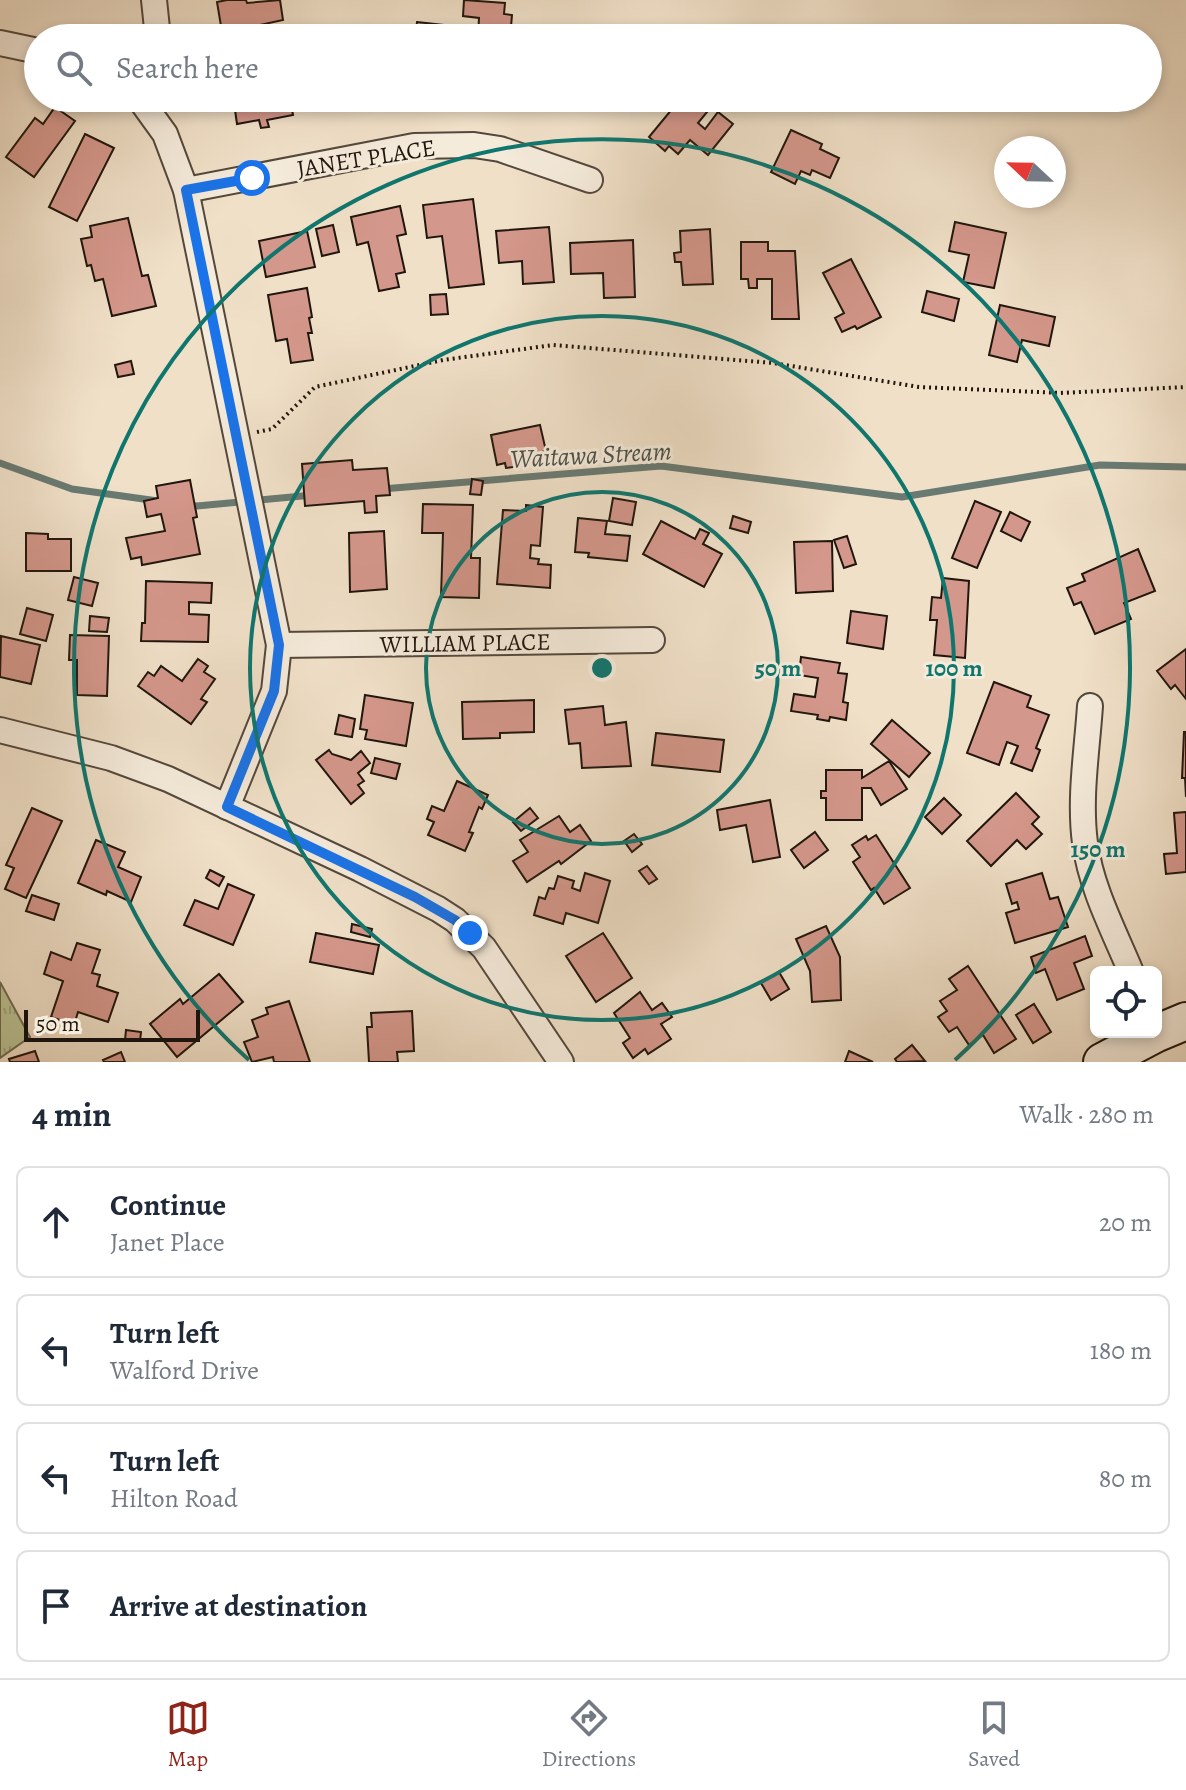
<!DOCTYPE html>
<html lang="en">
<head>
<meta charset="utf-8">
<style>
  body { margin:0; font-family:Alegreya,serif; background:#f6f6f7; color:#1f2937 }
  .controls { position:absolute; right:24px; bottom:24px; display:grid; overflow:hidden; border-radius:12px; box-shadow:0 4px 12px #0003 }
  .controls button { width:72px; height:72px; display:grid; place-items:center; padding:0; border:0; border-bottom:2px solid #e0e1e3; background:#fff; color:#1f2937; font:40px sans-serif }
  .compass { position:absolute; left:994px; top:136px; width:72px; height:72px; border-radius:50%; background:#fff; box-shadow:0 4px 12px #0003; rotate:292deg }
  .scale { position:absolute; left:24px; bottom:20px; width:176px; box-sizing:border-box; padding-left:8px; border:4px solid #20160d; border-top:0; font-size:22px; line-height:28px; white-space:nowrap; color:#20160d; -webkit-text-stroke:6px #f5ebdb; paint-order:stroke }
  .stop { position:absolute; width:24px; height:24px; margin:-18px; border:6px solid #1a73e8; border-radius:50%; background:#fff }
  .stop.end { background:#1a73e8; border-color:#fff; box-shadow:0 2px 8px #0008 }
  .list { margin:0; padding:0; list-style:none }
  h2 { display:flex; justify-content:space-between; align-items:center; height:104px; margin:0; padding:0 32px; font-size:34px }
  h2 small { font-size:26px; font-weight:400; color:#747a83 }
  .list li { display:grid; grid-template-columns:52px 1fr auto; gap:24px; align-items:center; box-sizing:border-box; height:112px; margin:0 16px 16px; padding:0 16px; border:2px solid #e0e1e3; border-radius:12px }
  .list b { display:block; font-size:30px; white-space:nowrap }
  .list p { margin:0; font-size:26px; white-space:nowrap; color:#747a83 }
  .list em { font-size:26px; font-style:normal; color:#747a83 }
  .icon { flex:none; width:44px; height:44px; fill:none; stroke:currentColor; stroke-width:2; stroke-linecap:round; stroke-linejoin:round }
  .map { position:relative; flex:none; width:1186px; height:1062px; overflow:hidden }
  .search { position:absolute; background:#fff; box-shadow:0 4px 12px #0003; left:24px; right:24px; top:24px; height:88px; display:flex; align-items:center; gap:20px; box-sizing:border-box; padding:0 28px; border-radius:44px; color:#747a83; font-size:30px }
  .sheet { height:616px; background:#fff }
  nav { display:flex; justify-content:space-around; align-items:center; box-sizing:border-box; height:112px; border-top:2px solid #e0e1e3; background:#fff; font-size:22px; color:#747a83 }
  nav a { display:grid; justify-items:center; gap:4px }
  nav .on { color:#8f2418 }
  .map>svg:first-child { display:block }
  .park { fill:url(#park-tufts); stroke:#6e6c50; stroke-width:2 }
  .lines { fill:none; stroke-linecap:round; stroke-linejoin:round }
  .stream { stroke:#697a72; stroke-width:7 }
  .building { fill:#d4978b; stroke:#20160d; stroke-width:2 }
  .street-casing { stroke:#54483c; stroke-width:28 }
  .secondary-casing { stroke:#20160d; stroke-width:40 }
  .path { stroke:#20160d; stroke-width:4; stroke-dasharray:2 4; stroke-linecap:butt }
  .street { stroke:#f5ebdb; stroke-width:24 }
  .secondary { stroke:#f5ebdb; stroke-width:36 }
  .route { stroke:#1a73e8; stroke-width:10 }
  .ring { fill:none; stroke:#0f766e; stroke-width:4 }
  .labels { text-anchor:middle; dominant-baseline:central; stroke-width:6; stroke-linejoin:round; paint-order:stroke }
  .street-label { font-size:24px; fill:#20160d; stroke:#f5ebdb }
  .water-label { font-size:26px; font-style:italic; fill:#4b5048; stroke:#f5ebdb }
  .centre { fill:#0f766e; stroke:#f5ebdb; stroke-width:4 }
  .ring-label { font-size:24px; text-anchor:middle; font-weight:bold; fill:#0f766e; stroke:#f5ebdb; stroke-width:6; stroke-linejoin:round; paint-order:stroke }
</style>
</head>
<body>
<div class="map">
<svg width="1186" height="1062" viewBox="0 0 1186 1062">
  <defs>
    <pattern id="park-tufts" width="24" height="20" patternUnits="userSpaceOnUse" patternTransform="scale(2)"><rect width="24" height="20" fill="#bbc294"/><path d="M3 7l-1-3M5 7V3M7 7l1-3M15 17l-1-3M17 17v-4M19 17l1-3" fill="none" stroke="#a0a67e"/></pattern>
  </defs>
  <rect width="100%" height="100%" fill="#f0e0c8"/>
  <filter id="stains"><feTurbulence type="fractalNoise" baseFrequency=".0025" numOctaves="4"/><feColorMatrix values="0 0 0 0 .2 0 0 0 0 .09 0 0 0 0 .02 0 0 0 .5 -.17"/></filter>
  <radialGradient id="worn" r=".72"><stop offset=".6" stop-color="#630" stop-opacity="0"/><stop offset="1" stop-color="#630" stop-opacity=".3"/></radialGradient>
  <polygon class="park" points="0,982 30,1037 0,1058"/>
  <g class="lines">
    <g class="stream">
      <polyline points="0,463 72,489 158,501"/>
      <polyline points="382,489 661,466 902,497 1100,465 1186,467"/>
      <polyline points="187,505 197,506 313,495"/>
    </g>
  </g>
  <g class="building">
    <polygon points="227,0 246,0 247,3 280,0 283,20 255,26 257,38 223,38 217,2"/>
    <polygon points="464,0 505,3 504,14 512,15 510,38 459,38 459,35 478,37 479,18 463,16"/>
    <polygon points="417,22 443,25 442,38 415,38"/>
    <polygon points="238,98 290,98 293,115 267,120 269,127 261,128 259,120 237,124 234,103 239,102"/>
    <polygon points="336,98 369,98 370,102 348,107 346,99 337,101"/>
    <polygon points="607,98 638,98 636,104 623,99 621,104"/>
    <polygon points="687,98 702,98 712,106 698,123 705,129 718,112 733,124 708,155 690,140 678,154 669,146 665,151 649,137 677,103 681,106"/>
    <polygon points="55,107 75,121 34,177 6,157 35,118 43,124"/>
    <polygon points="791,130 822,144 820,149 839,158 830,178 812,170 810,175 801,171 795,184 771,172"/>
    <polygon points="85,134 114,148 77,221 49,207"/>
    <polygon points="473,199 484,284 449,288 442,236 427,238 423,205"/>
    <polygon points="400,206 406,234 397,236 405,272 396,274 399,287 379,291 368,242 357,245 351,217"/>
    <polygon points="128,218 142,276 148,275 156,306 112,316 103,279 95,281 91,265 87,266 81,239 92,237 90,226"/>
    <polygon points="955,222 1006,233 994,288 963,282 969,255 949,251"/>
    <polygon points="333,225 339,252 322,256 316,229"/>
    <polygon points="549,227 554,282 523,284 522,261 499,263 496,231"/>
    <polygon points="710,229 713,284 683,285 681,262 675,262 674,253 681,252 680,231"/>
    <polygon points="307,231 315,267 266,277 259,241"/>
    <polygon points="633,240 635,297 604,298 603,273 571,274 570,243"/>
    <polygon points="741,242 768,242 768,251 795,251 799,319 772,319 772,279 757,279 757,288 749,288 748,279 741,279"/>
    <polygon points="851,259 881,317 857,329 855,326 842,332 835,318 844,313 823,273"/>
    <polygon points="307,288 312,317 309,318 312,333 308,333 313,360 291,363 287,339 276,341 268,295"/>
    <polygon points="927,291 959,299 954,321 922,312"/>
    <polygon points="446,294 448,314 431,315 430,295"/>
    <polygon points="1000,305 1055,317 1049,346 1022,340 1017,362 989,355"/>
    <polygon points="131,361 134,374 118,377 115,365"/>
    <polygon points="540,425 546,451 518,457 520,466 506,468 505,463 497,465 491,435"/>
    <polygon points="352,460 353,470 387,468 390,495 376,496 377,512 365,513 364,501 305,506 302,464"/>
    <polygon points="472,479 483,481 481,495 470,494"/>
    <polygon points="190,480 197,517 193,518 200,554 142,565 141,557 131,559 126,538 165,531 161,514 147,517 144,501 158,498 156,486"/>
    <polygon points="613,498 636,502 632,525 609,521"/>
    <polygon points="975,501 1001,512 977,568 952,558"/>
    <polygon points="423,504 473,505 471,558 480,558 479,598 441,597 443,533 422,533"/>
    <polygon points="526,505 543,507 540,546 531,545 530,558 539,559 538,564 551,565 550,588 497,584 503,510 526,511"/>
    <polygon points="1010,512 1030,522 1021,541 1001,531"/>
    <polygon points="733,516 751,522 748,533 730,528"/>
    <polygon points="578,518 607,521 605,534 630,536 627,561 588,557 589,553 575,552"/>
    <polygon points="661,521 695,539 700,529 709,533 703,544 722,554 704,587 643,554"/>
    <polygon points="384,531 387,589 350,592 349,533"/>
    <polygon points="26,533 48,534 48,539 71,539 71,571 26,571"/>
    <polygon points="847,536 856,564 844,568 834,540"/>
    <polygon points="832,541 833,591 796,593 794,542"/>
    <polygon points="1138,549 1155,591 1124,603 1131,619 1095,634 1081,602 1074,605 1067,588 1085,581 1082,574"/>
    <polygon points="74,577 98,583 92,606 68,600"/>
    <polygon points="943,578 969,581 965,658 934,655 937,620 930,620 932,597 941,598"/>
    <polygon points="146,581 212,583 211,603 189,602 189,614 209,615 208,642 141,641 142,623 145,623"/>
    <polygon points="27,608 53,615 46,641 20,634"/>
    <polygon points="851,611 887,616 883,649 847,643"/>
    <polygon points="90,616 109,618 107,632 89,631"/>
    <polygon points="70,635 109,636 107,696 77,695 77,660 69,660"/>
    <polygon points="1,636 40,645 31,684 0,677"/>
    <polygon points="1186,649 1186,699 1175,685 1171,689 1157,671"/>
    <polygon points="801,657 840,663 838,673 847,674 843,702 848,703 846,720 830,717 829,721 817,719 818,715 791,711 794,694 815,697 818,678 799,675"/>
    <polygon points="198,659 208,666 204,672 215,679 201,699 207,702 191,724 138,686 148,672 154,676 161,666 182,681"/>
    <polygon points="994,682 1031,696 1027,707 1049,715 1036,748 1040,750 1032,771 1011,763 1018,746 1007,742 999,765 967,753"/>
    <polygon points="365,695 413,703 406,746 365,739 367,730 360,729"/>
    <polygon points="534,700 534,732 500,733 500,738 463,739 462,702"/>
    <polygon points="603,706 605,725 626,722 631,766 582,768 580,743 569,744 565,710"/>
    <polygon points="339,715 355,719 352,737 335,734"/>
    <polygon points="892,720 930,753 909,777 871,744"/>
    <polygon points="1184,732 1186,732 1186,797 1185,778 1182,778"/>
    <polygon points="656,733 724,740 720,772 652,765"/>
    <polygon points="329,750 332,754 351,760 361,751 370,763 358,773 364,781 358,785 364,793 351,804 316,760"/>
    <polygon points="375,758 400,764 396,779 371,773"/>
    <polygon points="889,761 907,789 881,805 871,788 862,788 862,820 826,820 826,798 821,798 821,791 826,791 826,770 862,770 862,778"/>
    <polygon points="457,781 488,795 482,809 479,807 469,832 473,833 465,851 428,835 434,822 427,819 432,806 444,811"/>
    <polygon points="1016,793 1039,817 1032,824 1042,834 1026,849 1017,840 991,866 967,841"/>
    <polygon points="944,798 961,815 942,834 925,817"/>
    <polygon points="770,800 780,857 753,862 746,825 720,830 717,810"/>
    <polygon points="32,808 62,821 26,898 5,889 14,868 6,865"/>
    <polygon points="530,808 538,818 521,831 513,822"/>
    <polygon points="1186,812 1186,872 1166,874 1164,854 1177,853 1174,813"/>
    <polygon points="559,816 570,832 580,825 591,841 561,864 559,861 527,882 513,861 528,852 520,840"/>
    <polygon points="815,832 828,850 804,868 791,850"/>
    <polygon points="634,834 642,844 632,852 624,841"/>
    <polygon points="876,835 910,888 884,904 874,888 871,890 853,862 860,857 852,845 866,836 868,840"/>
    <polygon points="96,840 125,852 118,867 141,877 131,902 107,891 106,895 78,883"/>
    <polygon points="647,866 657,879 649,884 639,871"/>
    <polygon points="210,870 224,877 219,886 206,878"/>
    <polygon points="585,873 610,881 598,923 566,913 563,924 534,915 539,897 545,899 549,888 554,889 558,876 574,881 572,888 580,891"/>
    <polygon points="1042,873 1050,899 1058,897 1068,927 1015,943 1006,913 1019,909 1017,902 1012,904 1006,884"/>
    <polygon points="228,884 254,895 233,945 184,925 195,900 218,909"/>
    <polygon points="32,895 59,904 54,920 26,911"/>
    <polygon points="352,924 372,929 370,937 351,932"/>
    <polygon points="826,926 840,957 841,1000 812,1002 810,971 796,939"/>
    <polygon points="316,933 379,945 373,974 310,962"/>
    <polygon points="603,933 632,978 596,1002 566,956"/>
    <polygon points="1085,936 1092,956 1074,963 1084,989 1057,1000 1045,969 1036,973 1031,957"/>
    <polygon points="77,943 100,950 92,973 100,975 97,986 118,993 108,1022 78,1012 74,1025 51,1017 63,981 44,974 51,952 71,960"/>
    <polygon points="968,966 1016,1039 994,1053 983,1035 969,1045 957,1027 949,1032 938,1017 947,1011 940,1001 957,990 949,979"/>
    <polygon points="779,972 789,989 771,1000 761,983"/>
    <polygon points="219,974 243,1002 177,1057 150,1024 180,999 183,1004"/>
    <polygon points="640,992 652,1010 662,1003 672,1017 661,1024 671,1039 648,1054 645,1049 633,1058 623,1043 630,1038 614,1013"/>
    <polygon points="289,1001 310,1062 274,1062 273,1057 252,1062 244,1042 258,1037 252,1020 268,1014 266,1008"/>
    <polygon points="1034,1004 1051,1032 1033,1043 1016,1015"/>
    <polygon points="412,1011 414,1051 397,1052 398,1062 369,1062 367,1027 372,1027 371,1013"/>
    <polygon points="126,1030 141,1032 140,1041 125,1040"/>
    <polygon points="912,1045 925,1061 897,1062 895,1059"/>
    <polygon points="35,1051 39,1062 10,1062 9,1059"/>
    <polygon points="849,1051 873,1062 845,1062"/>
    <polygon points="121,1052 125,1062 104,1062 103,1060"/>
  </g>
  <g class="lines">
    <defs>
      <g id="street">
        <polyline points="154,0 158,38"/>
        <polyline points="0,43 38,51"/>
        <polyline points="139,98 165,134 186,190 279,645 274,691 227,807"/>
        <polyline points="186,190 414,146 474,145 500,149 590,180"/>
        <polyline points="279,645 652,640"/>
        <path d="M1090,706c-3,45 -11,92 -5,137 6,45 29,88 46,129"/>
        <polyline points="0,730 111,758 168,779 360,869 438,909 455,920 484,948 561,1062"/>
      </g>
      <polyline id="secondary" points="1102,1062 1155,1034 1186,1021"/>
    </defs>
    <use href="#street" class="street-casing"/>
    <use href="#secondary" class="secondary-casing"/>
    <polyline class="path" points="257,432 272,429 315,387 443,360 553,345 773,363 919,387 1060,393 1186,387"/>
    <use href="#street" class="street"/>
    <use href="#secondary" class="secondary"/>
  </g>
  <g class="lines">
    <polyline class="route" points="252,178 186,190 279,645 274,691 227,807 415,897 455,920 470,933"/>
  </g>
  <g class="ring">
    <circle cx="602" cy="668" r="176"/>
    <circle cx="602" cy="668" r="352"/>
    <path d="M249 1060A528 528 0 1 1 955 1060"/>
  </g>
  <g class="labels">
    <g class="street-label">
      <text transform="translate(366 158) rotate(-9)">JANET PLACE</text>
      <text transform="translate(465 643) rotate(-1)">WILLIAM PLACE</text>
    </g>
    <g class="water-label">
      <text transform="translate(591 455) rotate(-3)">Waitawa Stream</text>
    </g>
  </g>
  <circle cx="602" cy="668" r="12" class="centre"/>
  <g class="ring-label">
    <text x="778" y="676">50 m</text>
    <text x="954" y="676">100 m</text>
    <text x="1098" y="857">150 m</text>
  </g>
  <rect width="100%" height="100%" filter="url(#stains)"/>
  <rect width="100%" height="100%" fill="url(#worn)"/>
</svg>
<div class="controls">
<button><svg class="icon" aria-label="locate" viewBox="0 0 24 24"><circle cx="12" cy="12" r="6"/><path d="M12 2v4M12 18v4M2 12h4M18 12h4"/></svg></button>
</div>
<svg class="compass" viewBox="-18 -18 36 36"><path d="M0-13l5 13h-10z" fill="#e53935"/><path d="M0 13l5-13h-10z" fill="#747a83"/></svg>
<div class="scale">50 m</div>
<div class="stop" style="left:252px;top:178px"></div>
<div class="stop end" style="left:470px;top:933px"></div>
<div class="search"><svg class="icon" aria-label="search" viewBox="0 0 24 24"><circle cx="10" cy="10" r="6"/><path d="M15 15l6 6"/></svg>Search here</div>
</div>
<section class="sheet">
<h2>4 min<small>Walk · 280 m</small></h2>
<ul class="list">
<li><svg class="icon" aria-label="ahead" viewBox="0 0 24 24"><path d="M12 20V5M6 11l6-6 6 6"/></svg><div><b>Continue</b><p>Janet Place</p></div><em>20 m</em></li>
<li><svg class="icon" aria-label="left" viewBox="0 0 24 24"><path d="M17 20v-9H6M10 6l-5 5 5 5"/></svg><div><b>Turn left</b><p>Walford Drive</p></div><em>180 m</em></li>
<li><svg class="icon" aria-label="left" viewBox="0 0 24 24"><path d="M17 20v-9H6M10 6l-5 5 5 5"/></svg><div><b>Turn left</b><p>Hilton Road</p></div><em>80 m</em></li>
<li><svg class="icon" aria-label="arrive" viewBox="0 0 24 24"><path d="M6 21V4h12l-3 4 3 4H6"/></svg><div><b>Arrive at destination</b></div></li>
</ul>
</section>
<nav>
<a class="on"><svg class="icon" aria-label="map" viewBox="0 0 24 24"><path d="M3 6l6-2 6 2 6-2v14l-6 2-6-2-6 2zM9 4v14M15 6v14"/></svg>Map</a>
<a><svg class="icon" aria-label="directions" viewBox="0 0 24 24"><path d="M12 3l9 9-9 9-9-9zM9 14v-3h6M13 9l2 2-2 2"/></svg>Directions</a>
<a><svg class="icon" aria-label="saved" viewBox="0 0 24 24"><path d="M7 4h10v16l-5-4-5 4z"/></svg>Saved</a>
</nav>
</body>
</html>
